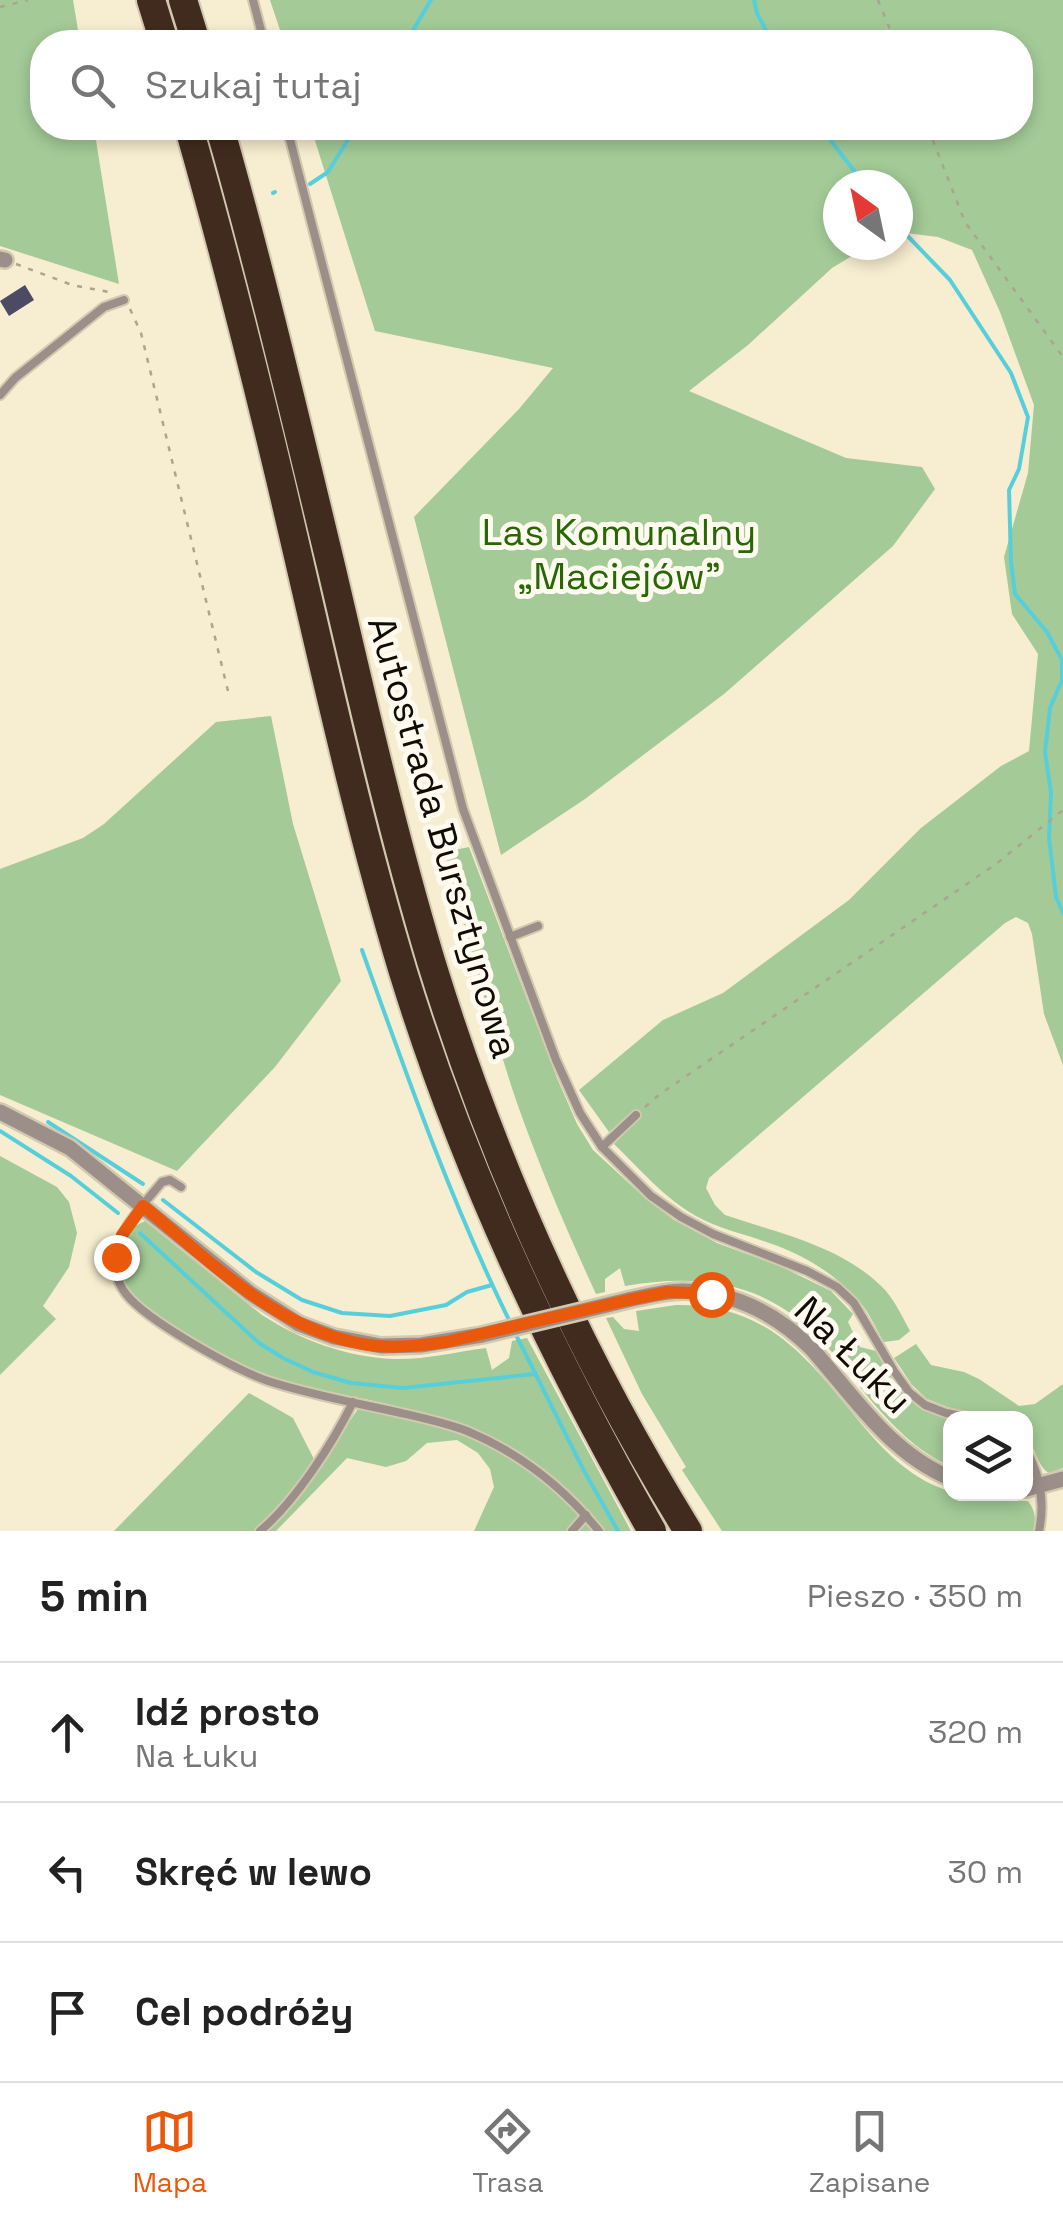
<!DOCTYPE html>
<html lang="pl">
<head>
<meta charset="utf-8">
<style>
  body { margin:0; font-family:"Space Grotesk",sans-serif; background:#f2f2f2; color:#222 }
  .controls { position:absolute; right:30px; bottom:30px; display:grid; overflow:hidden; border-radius:20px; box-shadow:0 5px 15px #0003 }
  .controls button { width:90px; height:90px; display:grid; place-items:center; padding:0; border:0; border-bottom:2px solid #e0e0e0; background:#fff; color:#222; font:50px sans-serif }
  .compass { position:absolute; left:823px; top:170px; width:90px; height:90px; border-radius:50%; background:#fff; box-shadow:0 5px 15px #0003; rotate:327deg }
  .stop { position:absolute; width:30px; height:30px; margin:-22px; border:8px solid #ea580c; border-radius:50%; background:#fff }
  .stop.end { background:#ea580c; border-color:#fff; box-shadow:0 2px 10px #0008 }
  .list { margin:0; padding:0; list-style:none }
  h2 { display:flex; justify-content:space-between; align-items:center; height:130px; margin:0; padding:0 40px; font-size:42px }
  h2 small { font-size:32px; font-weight:400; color:#767676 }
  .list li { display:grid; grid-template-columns:65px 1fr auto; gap:30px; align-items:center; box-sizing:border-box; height:140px; padding:0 40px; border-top:2px solid #e0e0e0 }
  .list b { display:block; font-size:38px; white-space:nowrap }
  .list p { margin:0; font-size:32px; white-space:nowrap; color:#767676 }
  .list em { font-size:32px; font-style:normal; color:#767676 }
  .icon { flex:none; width:55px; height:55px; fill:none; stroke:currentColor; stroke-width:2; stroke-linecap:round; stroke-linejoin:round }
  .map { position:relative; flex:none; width:1063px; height:1531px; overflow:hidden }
  .search { position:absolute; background:#fff; box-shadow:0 5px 15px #0003; left:30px; right:30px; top:30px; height:110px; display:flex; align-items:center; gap:25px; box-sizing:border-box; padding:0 35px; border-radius:40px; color:#767676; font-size:38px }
  .sheet { height:550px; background:#fff }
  nav { display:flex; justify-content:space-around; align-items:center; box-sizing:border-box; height:140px; border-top:2px solid #e0e0e0; background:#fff; font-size:28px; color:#767676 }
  nav a { display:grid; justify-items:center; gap:5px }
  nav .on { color:#ea580c }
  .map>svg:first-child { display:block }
  .green { fill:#a3ca97 }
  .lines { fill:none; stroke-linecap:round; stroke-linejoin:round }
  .stream { stroke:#56cfdb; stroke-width:4 }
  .building { fill:#4d4b63 }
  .service-casing { stroke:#d2c9af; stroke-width:12 }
  .minor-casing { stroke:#d2c9af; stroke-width:20 }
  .motorway-casing { stroke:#d2c9af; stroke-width:32 }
  .path { stroke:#aca48e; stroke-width:2.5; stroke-dasharray:5 8; stroke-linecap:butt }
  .service { stroke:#9c8f89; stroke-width:8 }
  .minor { stroke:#9c8f89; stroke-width:15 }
  .motorway { stroke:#412b1e; stroke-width:28 }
  .minor-bridge-casing { stroke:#d2c9af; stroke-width:20; stroke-linecap:butt }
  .minor-bridge { stroke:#9c8f89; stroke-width:15 }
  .route { stroke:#ea580c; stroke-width:12 }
  .labels { text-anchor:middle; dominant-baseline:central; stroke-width:10; stroke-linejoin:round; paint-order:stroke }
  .park-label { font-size:38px; fill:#286705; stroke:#fefaef }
  .street-label { font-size:38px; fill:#100c04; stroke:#fefaef }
</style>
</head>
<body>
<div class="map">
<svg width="1063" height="1531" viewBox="0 0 1063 1531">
  <rect width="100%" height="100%" fill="#f7edd0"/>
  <g class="green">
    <polygon points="0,0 73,0 80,42 42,42 42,128 94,128 119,284 0,246"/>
    <path d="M270,0h793v1065l-19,-51 -12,-80 -4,-11 -12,-6 -11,6 -296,255 -3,10 9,17 10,10c56,19 120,32 161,76 10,12 17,27 24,40l-11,9 -15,2c-8,-13 -14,-28 -24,-40 -23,-27 -57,-48 -91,-59 -24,-9 -50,-14 -73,-27 -32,-18 -56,-47 -82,-72l25,-26 -6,-5 -24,19 -30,-42 84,-70 60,-27 126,-93 72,-72 80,-62 28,-15 9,-97 -26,-40 -8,-57 24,-84 6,-68 -34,-93 -28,-62 -34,-13 -40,-5v-47h-60v60h32l-38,23 -84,77 -59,46 157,67 76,9 13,22 -42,57 -169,148 -139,105 -84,56 -87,-338 105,-108 34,-41 -178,-37 -64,-203h709v-86h-736z"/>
    <polygon points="271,716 293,824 341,981 275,1067 177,1171 0,1095 0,869 83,838 104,824 216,722"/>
    <path d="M469,847l88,231 20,46 16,26 51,47 30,23 43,23 63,23 51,25 22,23 -5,8 12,25 16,4c23,38 29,55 74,68v47c-34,-15 -58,-41 -82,-69 -18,-22 -35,-46 -55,-65 -54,-52 -118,-58 -188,-46l-5,-18 -15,11v13l-9,2c-29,-63 -56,-126 -79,-191 -28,-83 -50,-167 -72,-251z"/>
    <polygon points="0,1156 57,1187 69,1202 77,1233 69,1267 43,1306 56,1319 0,1375"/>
    <path d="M145,1221l117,94c39,25 84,42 131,44 31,1 62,-7 93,-11l6,22 17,-12 3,-17 15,-3 104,193h-29c-24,-29 -50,-58 -83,-77 -25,-13 -57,-27 -84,-36 -52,-19 -109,-24 -162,-40 -35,-10 -137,-65 -151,-98 -8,-19 0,-41 13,-56l2,1z"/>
    <path d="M676,1305c95,-1 133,56 188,122 24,28 50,54 86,64v3l44,6 34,1c8,11 8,17 5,30h-311l-40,-61 4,-3 -44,-73 -36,-76 7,-1 11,12 15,2 -3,-20z"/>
    <path d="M916,1344l15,21 33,7 15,7 40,27 16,-2 28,-20v84l-14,5c-12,-7 -13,-25 -23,-35v-20h-33l-46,-11 -20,-8 -15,-14 -18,-27z"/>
    <path d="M249,1393l44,25 25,49 40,-58c15,0 30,4 46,8 50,11 101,30 141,63 18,15 33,34 49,51h-120l20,-44 -4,-18 -12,-16 -21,-13 -30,3 -21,18 -20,6 -39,-9 -71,73h-162z"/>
  </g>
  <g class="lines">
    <g class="stream">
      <polyline points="754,0 757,13 772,42"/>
      <polyline points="406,42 431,0"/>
      <polyline points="821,128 865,185"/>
      <polyline points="310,184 328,172 355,128"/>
      <polyline points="273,193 275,192"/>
      <polyline points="898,226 950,280 1011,373 1028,417 1019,469 1009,490 1011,562 1015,594 1047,632 1062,660 1062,680 1050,708 1045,752 1051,793 1049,838 1056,897 1063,913"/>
      <path d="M362,950c45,126 89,252 148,372"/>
      <polyline points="48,1122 143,1184"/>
      <polyline points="0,1131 71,1176 118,1213"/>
      <polyline points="163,1200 256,1272 302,1300 342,1313 390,1316 446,1305 467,1292 492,1285"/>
      <polyline points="140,1233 259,1343 283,1358 313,1372 351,1383 403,1388 535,1374"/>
      <polyline points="514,1331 583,1469 618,1531"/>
    </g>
  </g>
  <polygon class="building" points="25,285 34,300 9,316 0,301"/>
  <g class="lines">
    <defs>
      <g id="service">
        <polyline points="253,0 264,42"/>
        <polyline points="287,128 463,809 556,1060 580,1113 602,1147 651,1196 681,1217 713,1234 807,1271 837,1287 854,1303 894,1371 909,1392 925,1405 946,1413 972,1418"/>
        <polyline points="0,395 15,378 104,307 124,300"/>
        <polyline points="510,937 538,926"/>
        <polyline points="602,1147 636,1115"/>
        <path d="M181,1187l-11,-7 -8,2c-18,22 -44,47 -46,77 -1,13 2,25 10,35 21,27 108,75 142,87 43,14 89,22 133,32 22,5 45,10 66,18 53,22 96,56 132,100"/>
        <path d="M1026,1450c14,25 19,53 13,81"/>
        <path d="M260,1531c35,-29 73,-88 93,-129"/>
        <polyline points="572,1531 586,1515"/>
      </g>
      <g id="minor">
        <polyline points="0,259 5,260"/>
        <polyline points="0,1112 70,1148 250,1293 299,1324 334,1337 381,1346 421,1345 482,1335"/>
        <path d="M628,1300c18,-4 37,-9 55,-9 51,1 94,23 129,58 42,48 78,104 138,129"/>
        <polyline points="1026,1489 1063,1479"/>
      </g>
      <g id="motorway">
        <polyline points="151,0 164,42"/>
        <polyline points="183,0 196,42"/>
        <path d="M189,128c33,116 63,234 91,351 39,165 74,331 123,493 61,198 147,380 249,559"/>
        <path d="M220,128c42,147 77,297 113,446 30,129 60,260 98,387 61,199 148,393 257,570"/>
      </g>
    </defs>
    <use href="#service" class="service-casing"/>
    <use href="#minor" class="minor-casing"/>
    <use href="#motorway" class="motorway-casing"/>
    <g class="path">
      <polyline points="878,0 895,42"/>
      <polyline points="0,7 28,0"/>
      <polyline points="928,128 965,222 1063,357"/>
      <polyline points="16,264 72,285 114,293"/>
      <polyline points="130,309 141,333 228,691"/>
      <polyline points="645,1107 660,1094 996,864 1063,810"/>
    </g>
    <use href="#service" class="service"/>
    <use href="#minor" class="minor"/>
    <use href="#motorway" class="motorway"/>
    <defs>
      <polyline id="minor-bridge" points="482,1335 628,1300"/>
    </defs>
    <use href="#minor-bridge" class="minor-bridge-casing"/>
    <use href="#minor-bridge" class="minor-bridge"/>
  </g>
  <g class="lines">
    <path class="route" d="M116,1257l6,-22 21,-29c70,57 139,130 234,140 24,2 47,-1 69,-4l182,-42 40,-8 43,2"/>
  </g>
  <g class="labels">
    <g class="park-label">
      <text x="619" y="532">Las Komunalny<tspan x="619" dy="44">„Maciejów”</tspan></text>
    </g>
    <g class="street-label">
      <text transform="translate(443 837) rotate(74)">Autostrada Bursztynowa</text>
      <text transform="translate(853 1355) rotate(45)">Na Łuku</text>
    </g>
  </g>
</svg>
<div class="controls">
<button><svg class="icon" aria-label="layers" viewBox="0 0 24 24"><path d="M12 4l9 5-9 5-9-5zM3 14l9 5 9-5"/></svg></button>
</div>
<svg class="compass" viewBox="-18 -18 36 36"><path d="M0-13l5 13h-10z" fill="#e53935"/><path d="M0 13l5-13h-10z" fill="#767676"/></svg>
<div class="stop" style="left:711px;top:1294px"></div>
<div class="stop end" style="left:116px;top:1257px"></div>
<div class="search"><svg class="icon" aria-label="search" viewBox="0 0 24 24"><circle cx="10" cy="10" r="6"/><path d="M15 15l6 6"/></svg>Szukaj tutaj</div>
</div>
<section class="sheet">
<h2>5 min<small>Pieszo · 350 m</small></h2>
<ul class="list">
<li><svg class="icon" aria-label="ahead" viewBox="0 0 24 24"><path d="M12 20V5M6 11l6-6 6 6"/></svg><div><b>Idź prosto</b><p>Na Łuku</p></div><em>320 m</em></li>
<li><svg class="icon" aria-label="left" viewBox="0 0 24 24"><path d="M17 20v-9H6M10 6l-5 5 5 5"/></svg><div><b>Skręć w lewo</b></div><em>30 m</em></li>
<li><svg class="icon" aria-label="arrive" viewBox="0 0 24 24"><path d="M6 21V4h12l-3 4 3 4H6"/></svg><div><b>Cel podróży</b></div></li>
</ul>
</section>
<nav>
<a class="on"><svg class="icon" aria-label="map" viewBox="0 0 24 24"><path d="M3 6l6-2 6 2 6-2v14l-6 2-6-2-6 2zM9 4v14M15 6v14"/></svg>Mapa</a>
<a><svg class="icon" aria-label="directions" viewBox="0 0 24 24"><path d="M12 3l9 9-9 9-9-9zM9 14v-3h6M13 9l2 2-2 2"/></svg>Trasa</a>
<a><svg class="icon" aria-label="saved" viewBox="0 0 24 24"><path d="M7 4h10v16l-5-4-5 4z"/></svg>Zapisane</a>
</nav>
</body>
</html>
